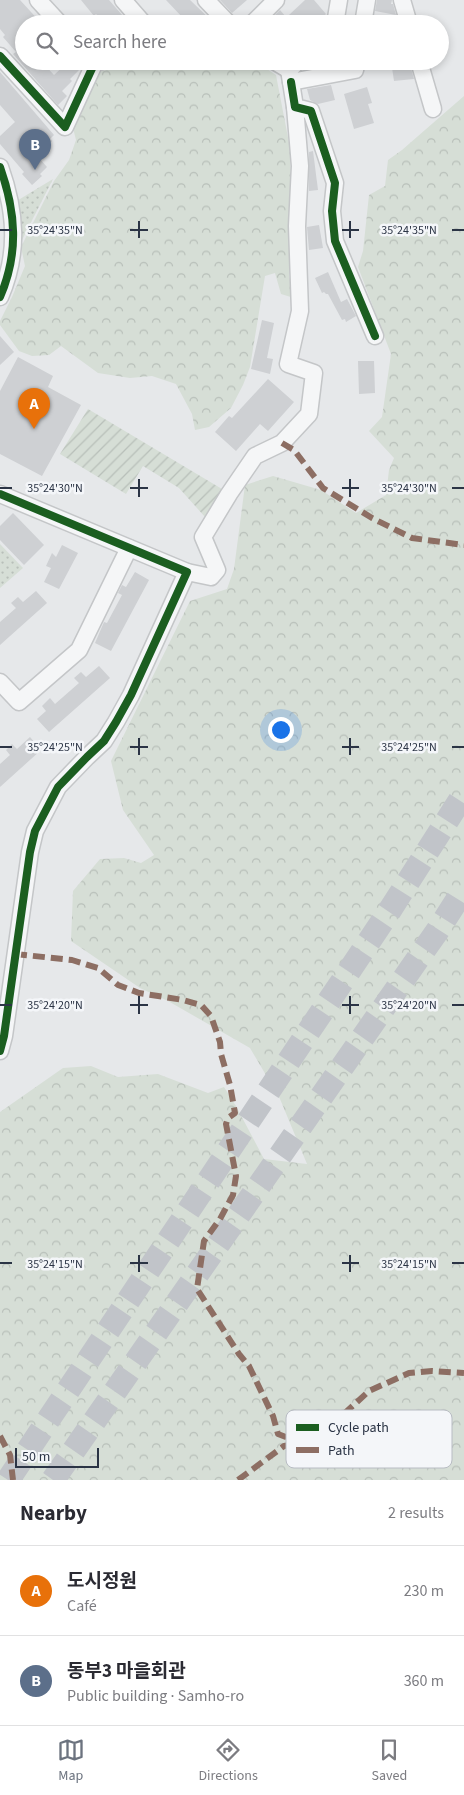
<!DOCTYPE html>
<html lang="en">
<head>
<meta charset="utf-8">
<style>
  body { margin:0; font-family:"Source Sans 3","Noto Sans KR",sans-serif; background:#f7f7f7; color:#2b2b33 }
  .scale { position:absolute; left:15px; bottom:12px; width:84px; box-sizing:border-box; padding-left:5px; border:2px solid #2b3445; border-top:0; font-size:14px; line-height:18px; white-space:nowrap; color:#2b3445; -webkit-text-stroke:4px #f4f6f9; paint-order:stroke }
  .you { position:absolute; left:280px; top:729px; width:18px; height:18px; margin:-12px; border:4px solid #fff; border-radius:50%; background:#1a73e8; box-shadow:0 0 0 8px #1a73e833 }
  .badge { display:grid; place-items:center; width:32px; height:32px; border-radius:50%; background:#6c737f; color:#fff; font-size:16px; font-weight:700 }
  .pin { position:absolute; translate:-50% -41px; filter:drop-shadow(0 1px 2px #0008) }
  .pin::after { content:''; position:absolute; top:26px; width:18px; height:15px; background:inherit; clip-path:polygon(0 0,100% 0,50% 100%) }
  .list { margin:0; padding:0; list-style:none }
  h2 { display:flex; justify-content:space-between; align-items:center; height:65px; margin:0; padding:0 20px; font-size:21px }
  h2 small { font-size:16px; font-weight:400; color:#7c7c81 }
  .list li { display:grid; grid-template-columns:32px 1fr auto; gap:15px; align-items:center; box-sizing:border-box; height:90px; padding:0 20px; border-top:1px solid #e1e1e2 }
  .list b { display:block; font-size:19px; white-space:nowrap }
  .list p { margin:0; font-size:16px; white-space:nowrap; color:#7c7c81 }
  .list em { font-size:16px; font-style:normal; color:#7c7c81 }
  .icon { flex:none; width:28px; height:28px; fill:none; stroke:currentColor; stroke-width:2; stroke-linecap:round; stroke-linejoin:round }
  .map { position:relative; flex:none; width:464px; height:1480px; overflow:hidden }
  .search { position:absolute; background:#fff; box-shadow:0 2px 8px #0003; left:15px; right:15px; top:15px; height:55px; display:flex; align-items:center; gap:12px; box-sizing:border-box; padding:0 18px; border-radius:28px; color:#7c7c81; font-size:19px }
  .sheet { height:245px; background:#fff }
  nav { display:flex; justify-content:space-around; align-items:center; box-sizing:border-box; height:70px; border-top:1px solid #e1e1e2; background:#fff; font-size:14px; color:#7c7c81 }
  nav a { display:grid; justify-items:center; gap:2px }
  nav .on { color:#6c737f }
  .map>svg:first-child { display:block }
  .forest { fill:url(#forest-crowns) }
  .park { fill:url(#park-dots) }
  .garden { fill:url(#garden-furrows) }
  .building { fill:#ced0d3 }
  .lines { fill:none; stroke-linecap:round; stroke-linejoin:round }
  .highway-tunnel { stroke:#c1c4c9; stroke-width:24; stroke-dasharray:24 12; stroke-linecap:butt }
  .minor-casing { stroke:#c4c6c8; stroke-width:19 }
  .minor { stroke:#f5f6f7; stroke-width:16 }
  .quiet { stroke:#8d6e63; stroke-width:6; stroke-dasharray:12 6; stroke-linecap:butt }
  .cycleway-casing { stroke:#f4f6f9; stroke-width:11 }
  .cycleway { stroke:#1b5e20; stroke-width:8 }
  .ticks { fill:none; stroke:#2b3445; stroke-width:2 }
  .key { fill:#f4f6f9; stroke:#b8bcc3; stroke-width:1 }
  .key-label { font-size:14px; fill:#2b3445 }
  .ticks-label { font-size:12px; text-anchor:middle; fill:#2b3445; stroke:#f4f6f9; stroke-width:5; stroke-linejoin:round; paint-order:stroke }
</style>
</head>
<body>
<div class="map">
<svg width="464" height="1480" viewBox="0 0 464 1480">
  <defs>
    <pattern id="forest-crowns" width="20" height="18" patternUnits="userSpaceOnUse" patternTransform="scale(1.25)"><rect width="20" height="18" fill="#d6ded6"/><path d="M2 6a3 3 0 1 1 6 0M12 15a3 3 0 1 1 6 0" fill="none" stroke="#b8bfb9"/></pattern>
    <pattern id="park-dots" width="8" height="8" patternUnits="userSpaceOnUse" patternTransform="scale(1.25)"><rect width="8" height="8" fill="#d6ded6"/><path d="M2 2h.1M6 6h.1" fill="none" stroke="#b8bfb9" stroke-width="1.8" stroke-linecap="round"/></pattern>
    <pattern id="garden-furrows" width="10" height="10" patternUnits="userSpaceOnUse" patternTransform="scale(1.25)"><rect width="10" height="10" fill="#d6ded6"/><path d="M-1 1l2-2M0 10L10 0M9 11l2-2" fill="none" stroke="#b8bfb9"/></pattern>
  </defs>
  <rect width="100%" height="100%" fill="#e6e8ea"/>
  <g class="forest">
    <polygon points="160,61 255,61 276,75 290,148 291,183 289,276 294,298 281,294 275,273 265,276 250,367 243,385 231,408 209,427 195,430 192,414 176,384 152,376 130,378 98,373 61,346 49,355 32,356 19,351 0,325 0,321 12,297 25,266 21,247 54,181 69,160 76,140 72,124 101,71"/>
    <polygon points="464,96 464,1480 0,1480 0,1112 63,1068 91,1066 118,1077 158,1074 208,1093 224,1087 236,1106 264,1159 307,1164 280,1099 250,1048 168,1001 140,988 71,941 73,891 100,859 124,858 141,863 154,855 123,810 111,761 190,601 227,589 234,569 245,485 273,476 321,490 356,513 386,495 389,470 394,458 369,431 382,417 391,354 358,267 363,251 369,195 385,186 388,160 402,150"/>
  </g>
  <g class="park">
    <polygon points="53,179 19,246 15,202"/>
    <polygon points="0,544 23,568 0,588"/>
  </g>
  <polygon class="garden" points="88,409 222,489 205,517 179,488 143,466 126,494 60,454"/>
  <g class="building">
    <polygon points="0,0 20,0 42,24 24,24 24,61 41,61 54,75 69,61 79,70 70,79 72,81 62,91 67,96 58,105 13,54 16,52 3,37 5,35 0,29"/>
    <polygon points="81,0 109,0 130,24 105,24 96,14 94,16"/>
    <polygon points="166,0 190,0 215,24 192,24 185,16 183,18"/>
    <polygon points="220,0 247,0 232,13"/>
    <polygon points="305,0 314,0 326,14 315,24 297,24 289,15"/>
    <polygon points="377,0 392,0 391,4 393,4 396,15 375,11"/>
    <polygon points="280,10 292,24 273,24 270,20"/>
    <polygon points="391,61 409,61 414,79 394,81"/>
    <polygon points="0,72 54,135 50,139 52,141 50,143 51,145 48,148 49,149 39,158 47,167 40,174 42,176 32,185 22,174 24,172 0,144 0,136 15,122 0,105"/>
    <polygon points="331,85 335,100 318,104 310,100 307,89"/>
    <polygon points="367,87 372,103 368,104 374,123 354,129 344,94"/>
    <polygon points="313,151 318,190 309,191 309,152"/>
    <polygon points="319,225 323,248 309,250 307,227"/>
    <polygon points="328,272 341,302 347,299 356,316 346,322 345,319 342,320 328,294 326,294 324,292 322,293 315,278"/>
    <polygon points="262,320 274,323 267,358 273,359 270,374 251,369"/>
    <polygon points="0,336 14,352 0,365"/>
    <polygon points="18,357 53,376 48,387 81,405 42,476 0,454 0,391"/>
    <polygon points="358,361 374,361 375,393 359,394"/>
    <polygon points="268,379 294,402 268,431 260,424 236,451 215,432 229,416 232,418"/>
    <polygon points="13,513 44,545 24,565 0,540 0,526"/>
    <polygon points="62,545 78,553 59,589 44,582 51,568 46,566 52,553 56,557"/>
    <polygon points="135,572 149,580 111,651 95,643 104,622 107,623 122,595 118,593 122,585 126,587"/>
    <polygon points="36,591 47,603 0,645 0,622 16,608 11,603 18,597 23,602"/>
    <polygon points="99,666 110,678 49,732 37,719 46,711 42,706 50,698 55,704 79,683 74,678 81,672 86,677"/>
    <polygon points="30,737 41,750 0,787 0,764 10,755 6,750 12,744 17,749"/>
  </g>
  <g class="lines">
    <g class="highway-tunnel">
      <polyline points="8,1480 390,910 464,794"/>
      <polyline points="53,1480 438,930 464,889"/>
    </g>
    <defs>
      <g id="minor">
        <polyline points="38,0 60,24"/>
        <polyline points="123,0 144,24"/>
        <polyline points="206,0 229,24"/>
        <polyline points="402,0 409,24"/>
        <polyline points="252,24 276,0"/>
        <polyline points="335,24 339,0"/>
        <polyline points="363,24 367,0"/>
        <polyline points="0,56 65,127 95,62 102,61"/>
        <polyline points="274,61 289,70 298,61"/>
        <polyline points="419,61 433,109"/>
        <polyline points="289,70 291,82 355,70 357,61"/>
        <polyline points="291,82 295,107 311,111 335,183 332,211 335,241 375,336"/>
        <path d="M0,167c16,45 19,86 0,130"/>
        <polyline points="0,494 187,572 131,695 116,722 104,741 87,757 58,787 35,831 30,852 4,1036 0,1051"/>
        <polyline points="187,572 211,577 217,570 203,537 229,494 255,456 282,443 309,414 314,373 288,364 300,311 297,226 300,166 295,107"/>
        <polyline points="0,682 19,702 79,650 129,548"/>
      </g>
    </defs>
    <use href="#minor" class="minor-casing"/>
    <use href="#minor" class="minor"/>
    <g class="quiet">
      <polyline points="282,443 294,450 323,488 372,518 412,538 464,545"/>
      <polyline points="15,954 72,960 98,968 118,985 139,993 183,1000 201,1005 211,1016 220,1042 221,1054 230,1085 235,1113 228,1118 226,1124 236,1176 233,1195 220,1219 204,1241 197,1289 239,1354 249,1366 273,1416 278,1434 301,1443"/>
      <polyline points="0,1436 10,1455 13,1480"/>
      <polyline points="238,1480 284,1446 301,1443 346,1412 369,1391 409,1373 432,1371 464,1373"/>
    </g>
    <defs>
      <g id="cycleway">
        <polyline points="0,56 65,127 95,62 102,61"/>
        <polyline points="291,82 295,107 311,111 335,183 332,211 335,241 375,336"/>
        <path d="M0,167c16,45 19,86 0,130"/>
        <polyline points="0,494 187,572 131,695 116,722 104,741 87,757 58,787 35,831 30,852 4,1036 0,1051"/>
      </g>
    </defs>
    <use href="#cycleway" class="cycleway-casing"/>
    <use href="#cycleway" class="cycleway"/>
  </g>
  <path class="ticks" d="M139,221v17M350,221v17M0,230h12M130,230h18M342,230h17M452,230h12M139,479v18M350,479v18M0,488h12M130,488h18M342,488h17M452,488h12M139,738v17M350,738v17M0,747h12M130,747h18M342,747h17M452,747h12M139,996v18M350,996v18M0,1005h12M130,1005h18M342,1005h17M452,1005h12M139,1255v17M350,1255v17M0,1263h12M130,1263h18M342,1263h17M452,1263h12"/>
  <rect x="286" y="1410" width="166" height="58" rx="8" class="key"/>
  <rect x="296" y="1424" width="23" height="7" fill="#1b5e20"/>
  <rect x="296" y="1447" width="23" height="6" fill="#8d6e63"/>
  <g class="key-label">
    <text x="328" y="1432">Cycle path</text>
    <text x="328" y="1455">Path</text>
  </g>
  <g class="ticks-label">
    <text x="55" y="234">35°24'35"N</text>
    <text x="409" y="234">35°24'35"N</text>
    <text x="55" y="492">35°24'30"N</text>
    <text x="409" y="492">35°24'30"N</text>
    <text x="55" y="751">35°24'25"N</text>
    <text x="409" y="751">35°24'25"N</text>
    <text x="55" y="1009">35°24'20"N</text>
    <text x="409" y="1009">35°24'20"N</text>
    <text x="55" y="1268">35°24'15"N</text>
    <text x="409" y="1268">35°24'15"N</text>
  </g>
</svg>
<div class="scale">50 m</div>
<div class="you"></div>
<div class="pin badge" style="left:34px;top:429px;background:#e8710a">A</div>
<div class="pin badge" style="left:35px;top:170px;background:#5c6f8a">B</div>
<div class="search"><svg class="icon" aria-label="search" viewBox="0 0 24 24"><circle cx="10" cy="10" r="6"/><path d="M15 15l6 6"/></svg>Search here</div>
</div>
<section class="sheet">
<h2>Nearby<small>2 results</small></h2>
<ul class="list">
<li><span class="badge" style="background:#e8710a">A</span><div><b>도시정원</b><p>Café</p></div><em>230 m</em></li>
<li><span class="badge" style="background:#5c6f8a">B</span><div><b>동부3 마을회관</b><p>Public building · Samho-ro</p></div><em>360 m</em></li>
</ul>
</section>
<nav>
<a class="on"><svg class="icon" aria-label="map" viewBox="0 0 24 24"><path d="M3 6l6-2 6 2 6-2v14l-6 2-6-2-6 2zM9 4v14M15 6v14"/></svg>Map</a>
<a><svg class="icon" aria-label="directions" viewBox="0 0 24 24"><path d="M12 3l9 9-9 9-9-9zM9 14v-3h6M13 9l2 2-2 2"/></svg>Directions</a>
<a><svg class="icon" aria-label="saved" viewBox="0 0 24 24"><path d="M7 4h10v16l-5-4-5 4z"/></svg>Saved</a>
</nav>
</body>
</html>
